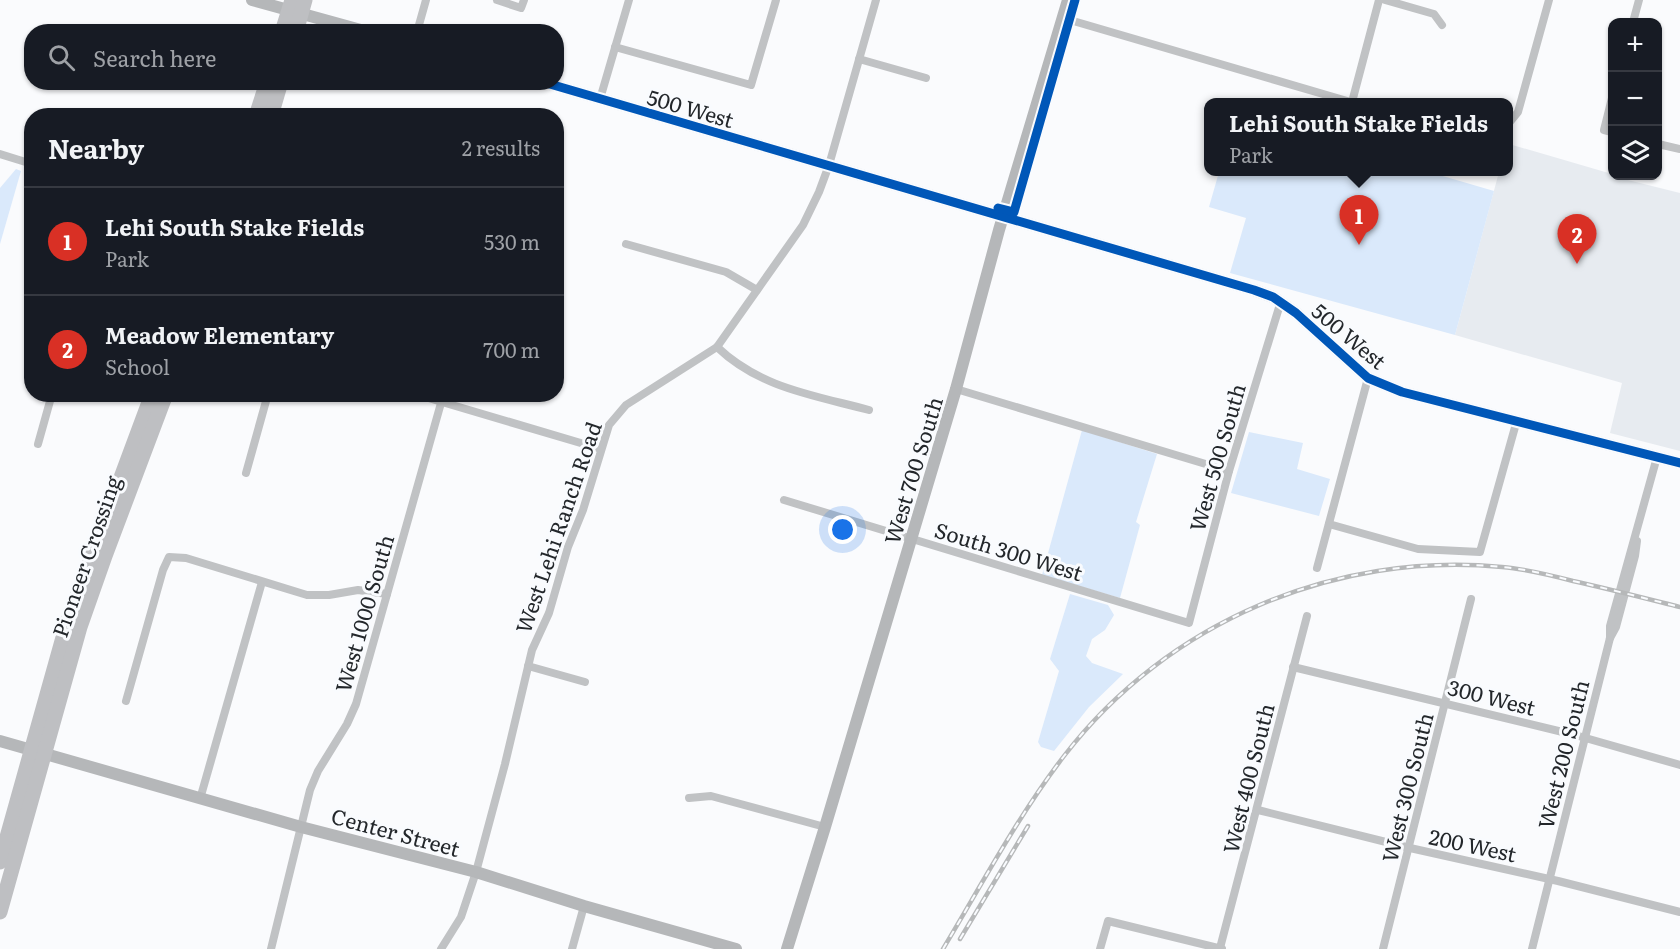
<!DOCTYPE html>
<html lang="en">
<head>
<meta charset="utf-8">
<style>
  body { margin:0; font-family:Literata,serif; background:#20242c; color:#f1f3f6 }
  .controls { position:absolute; right:18px; top:18px; display:grid; overflow:hidden; border-radius:12px; box-shadow:0 2px 4px #0004 }
  .controls button { width:54px; height:54px; display:grid; place-items:center; padding:0; border:0; border-bottom:2px solid #363941; background:#171b24; color:#f1f3f6; font:30px sans-serif }
  .you { position:absolute; left:843px; top:530px; width:21px; height:21px; margin:-15px; border:4px solid #fff; border-radius:50%; background:#1a73e8; box-shadow:0 0 0 9px #1a73e833 }
  .badge { display:grid; place-items:center; width:39px; height:39px; border-radius:50%; background:#d93025; color:#fff; font-size:20px; font-weight:700 }
  .pin { position:absolute; translate:-50% -50px; filter:drop-shadow(0 2px 3px #0008) }
  .pin::after { content:''; position:absolute; top:32px; width:21px; height:18px; background:inherit; clip-path:polygon(0 0,100% 0,50% 100%) }
  .popup { position:absolute; left:1204px; top:98px; width:309px; height:78px; box-sizing:border-box; display:grid; place-content:center; border-radius:12px; background:#171b24; filter:drop-shadow(0 2px 4px #0005); font-size:20px; white-space:nowrap; color:#9ea1a6 }
  .popup b { font-size:22px; color:#f1f3f6 }
  .popup::after { content:''; position:absolute; left:50%; top:100%; margin-left:-12px; border:12px solid transparent; border-top-color:#171b24 }
  .list { margin:0; padding:0; list-style:none }
  h2 { display:flex; justify-content:space-between; align-items:center; height:78px; margin:0; padding:0 24px; font-size:26px }
  h2 small { font-size:20px; font-weight:400; color:#9ea1a6 }
  .list li { display:grid; grid-template-columns:39px 1fr auto; gap:18px; align-items:center; box-sizing:border-box; height:108px; padding:0 24px; border-top:2px solid #363941 }
  .list b { display:block; font-size:22px; white-space:nowrap }
  .list p { margin:0; font-size:20px; white-space:nowrap; color:#9ea1a6 }
  .list em { font-size:20px; font-style:normal; color:#9ea1a6 }
  .icon { flex:none; width:33px; height:33px; fill:none; stroke:currentColor; stroke-width:2; stroke-linecap:round; stroke-linejoin:round }
  .map { position:relative; flex:none; width:1680px; height:949px; overflow:hidden }
  .search { position:absolute; background:#171b24; box-shadow:0 2px 4px #0004; left:24px; top:24px; width:540px; height:66px; display:flex; align-items:center; gap:15px; box-sizing:border-box; padding:0 21px; border-radius:24px; color:#9ea1a6; font-size:22px }
  .panel { position:absolute; background:#171b24; box-shadow:0 2px 4px #0004; left:24px; top:108px; width:540px; height:294px; border-radius:24px }
  .map>svg:first-child { display:block }
  .built { fill:#e7ebf0 }
  .green { fill:#dae9fb }
  .lines { fill:none; stroke-linecap:round; stroke-linejoin:round }
  .street { stroke:#c0c2c4; stroke-width:8 }
  .secondary { stroke:#b5b7b9; stroke-width:12 }
  .highway { stroke:#bebfc2; stroke-width:15 }
  .rail-casing { stroke:#b6b8b9; stroke-width:4.5 }
  .rail { stroke:#f9fbfe; stroke-width:2; stroke-dasharray:7; stroke-linecap:butt }
  .cycleway-casing { stroke:#f9fbfe; stroke-width:13 }
  .cycleway { stroke:#0057b8; stroke-width:9 }
  .labels { text-anchor:middle; dominant-baseline:central; stroke-width:6; stroke-linejoin:round; paint-order:stroke }
  .street-label { font-size:21px; fill:#23272b; stroke:#f9fbfe }
</style>
</head>
<body>
<div class="map">
<svg width="1680" height="949" viewBox="0 0 1680 949">
  <rect width="100%" height="100%" fill="#fafbfd"/>
  <polygon class="built" points="1509,144 1612,174 1612,176 1680,193 1680,451 1610,433 1622,383 1455,335 1499,172 1509,172"/>
  <g class="green">
    <polygon points="16,169 21,171 0,244 0,188"/>
    <polygon points="1219,172 1429,172 1494,191 1455,335 1230,273 1246,218 1209,207"/>
    <polygon points="1082,430 1157,454 1136,522 1140,525 1120,598 1042,575"/>
    <polygon points="1249,432 1303,443 1297,469 1330,479 1319,516 1231,493"/>
    <polygon points="1070,594 1108,605 1114,615 1105,630 1092,639 1086,656 1092,663 1123,674 1089,707 1054,751 1041,747 1038,742 1059,671 1050,659"/>
  </g>
  <g class="lines">
    <g class="street">
      <polyline points="497,0 521,8 524,0"/>
      <polyline points="1385,0 1434,14 1442,25"/>
      <polyline points="1063,18 1354,103"/>
      <polyline points="1633,22 1639,0"/>
      <polyline points="417,32 426,0"/>
      <polyline points="615,47 751,85 776,0"/>
      <polyline points="859,59 926,78"/>
      <polyline points="1612,98 1604,130 1612,132"/>
      <polyline points="600,99 629,0"/>
      <polyline points="1352,102 1379,0"/>
      <polyline points="1509,123 1518,112 1549,0"/>
      <polyline points="1658,144 1680,149"/>
      <polyline points="0,154 32,164"/>
      <polyline points="626,244 726,272 757,290"/>
      <path d="M717,347c43,41 96,48 152,63"/>
      <polyline points="956,389 1229,471"/>
      <polyline points="415,394 601,449"/>
      <polyline points="38,444 52,394"/>
      <polyline points="246,473 268,394"/>
      <polyline points="784,500 1189,623 1229,471 1281,301"/>
      <polyline points="1329,524 1418,549 1480,552 1517,420"/>
      <polyline points="1317,568 1368,378"/>
      <polyline points="1610,638 1616,627 1635,556 1637,541"/>
      <polyline points="528,666 585,682"/>
      <polyline points="1293,667 1575,735 1680,765"/>
      <polyline points="126,701 163,570 169,557 186,558 307,595 329,595 358,590 387,594"/>
      <polyline points="689,798 711,796 825,827"/>
      <polyline points="200,799 262,582"/>
      <polyline points="1258,810 1410,848 1558,881 1680,912"/>
      <polyline points="1220,948 1307,616"/>
      <polyline points="271,949 310,790 318,771 347,724 356,704 441,403"/>
      <polyline points="441,949 461,917 476,872 505,764 532,650 549,613 568,547 583,510 609,425 626,405 717,347 803,225 819,192 829,165 876,0"/>
      <polyline points="572,949 584,906"/>
      <polyline points="1100,949 1108,921 1222,949"/>
      <polyline points="1383,949 1471,599"/>
      <polyline points="1532,949 1610,638 1610,626 1657,457"/>
    </g>
    <g class="secondary">
      <polyline points="252,0 368,32"/>
      <polyline points="543,82 1254,290 1273,297 1296,313 1368,378 1402,392 1680,463"/>
      <polyline points="0,741 301,827 476,872 584,906 736,949"/>
      <polyline points="787,949 825,827 956,389 999,230 1068,0"/>
    </g>
    <g class="highway">
      <polyline points="282,32 292,0"/>
      <polyline points="296,32 305,0"/>
      <polyline points="256,116 267,82"/>
      <polyline points="271,116 281,82"/>
      <polyline points="0,862 67,623 152,394"/>
      <polyline points="0,912 80,627 105,556 166,394"/>
    </g>
    <defs>
      <g id="rail">
        <polyline points="960,939 1028,826"/>
        <path d="M943,949c39,-65 75,-133 121,-193 103,-134 271,-205 438,-189 24,2 48,8 71,14 36,8 71,17 107,26"/>
      </g>
    </defs>
    <use href="#rail" class="rail-casing"/>
    <use href="#rail" class="rail"/>
    <defs>
      <g id="cycleway">
        <polyline points="543,82 1254,290 1273,297 1296,313 1368,378 1402,392 1680,463"/>
        <polyline points="998,208 1014,212 1075,0"/>
      </g>
    </defs>
    <use href="#cycleway" class="cycleway-casing"/>
    <use href="#cycleway" class="cycleway"/>
  </g>
  <g class="labels">
    <g class="street-label">
      <text transform="translate(691 107) rotate(16)">500 West</text>
      <text transform="translate(1350 335) rotate(40)">500 West</text>
      <text transform="translate(1216 457) rotate(-74)">West 500 South</text>
      <text transform="translate(912 470) rotate(-73)">West 700 South</text>
      <text transform="translate(557 527) rotate(-71)">West Lehi Ranch Road</text>
      <text transform="translate(1009 550) rotate(17)">South 300 West</text>
      <text transform="translate(85 556) rotate(-71)">Pioneer Crossing</text>
      <text transform="translate(363 613) rotate(-74)">West 1000 South</text>
      <text transform="translate(1492 696) rotate(14)">300 West</text>
      <text transform="translate(1562 754) rotate(-76)">West 200 South</text>
      <text transform="translate(1247 778) rotate(-76)">West 400 South</text>
      <text transform="translate(1406 787) rotate(-76)">West 300 South</text>
      <text transform="translate(396 831) rotate(15)">Center Street</text>
      <text transform="translate(1473 844) rotate(12)">200 West</text>
    </g>
  </g>
</svg>
<div class="controls">
<button>+</button>
<button>−</button>
<button><svg class="icon" aria-label="layers" viewBox="0 0 24 24"><path d="M12 4l9 5-9 5-9-5zM3 14l9 5 9-5"/></svg></button>
</div>
<div class="you"></div>
<div class="pin badge" style="left:1359px;top:245px">1</div>
<div class="popup"><b>Lehi South Stake Fields</b>Park</div>
<div class="pin badge" style="left:1577px;top:264px">2</div>
<div class="search"><svg class="icon" aria-label="search" viewBox="0 0 24 24"><circle cx="10" cy="10" r="6"/><path d="M15 15l6 6"/></svg>Search here</div>
<section class="panel">
<h2>Nearby<small>2 results</small></h2>
<ul class="list">
<li><span class="badge">1</span><div><b>Lehi South Stake Fields</b><p>Park</p></div><em>530 m</em></li>
<li><span class="badge">2</span><div><b>Meadow Elementary</b><p>School</p></div><em>700 m</em></li>
</ul>
</section>
</div>
</body>
</html>
